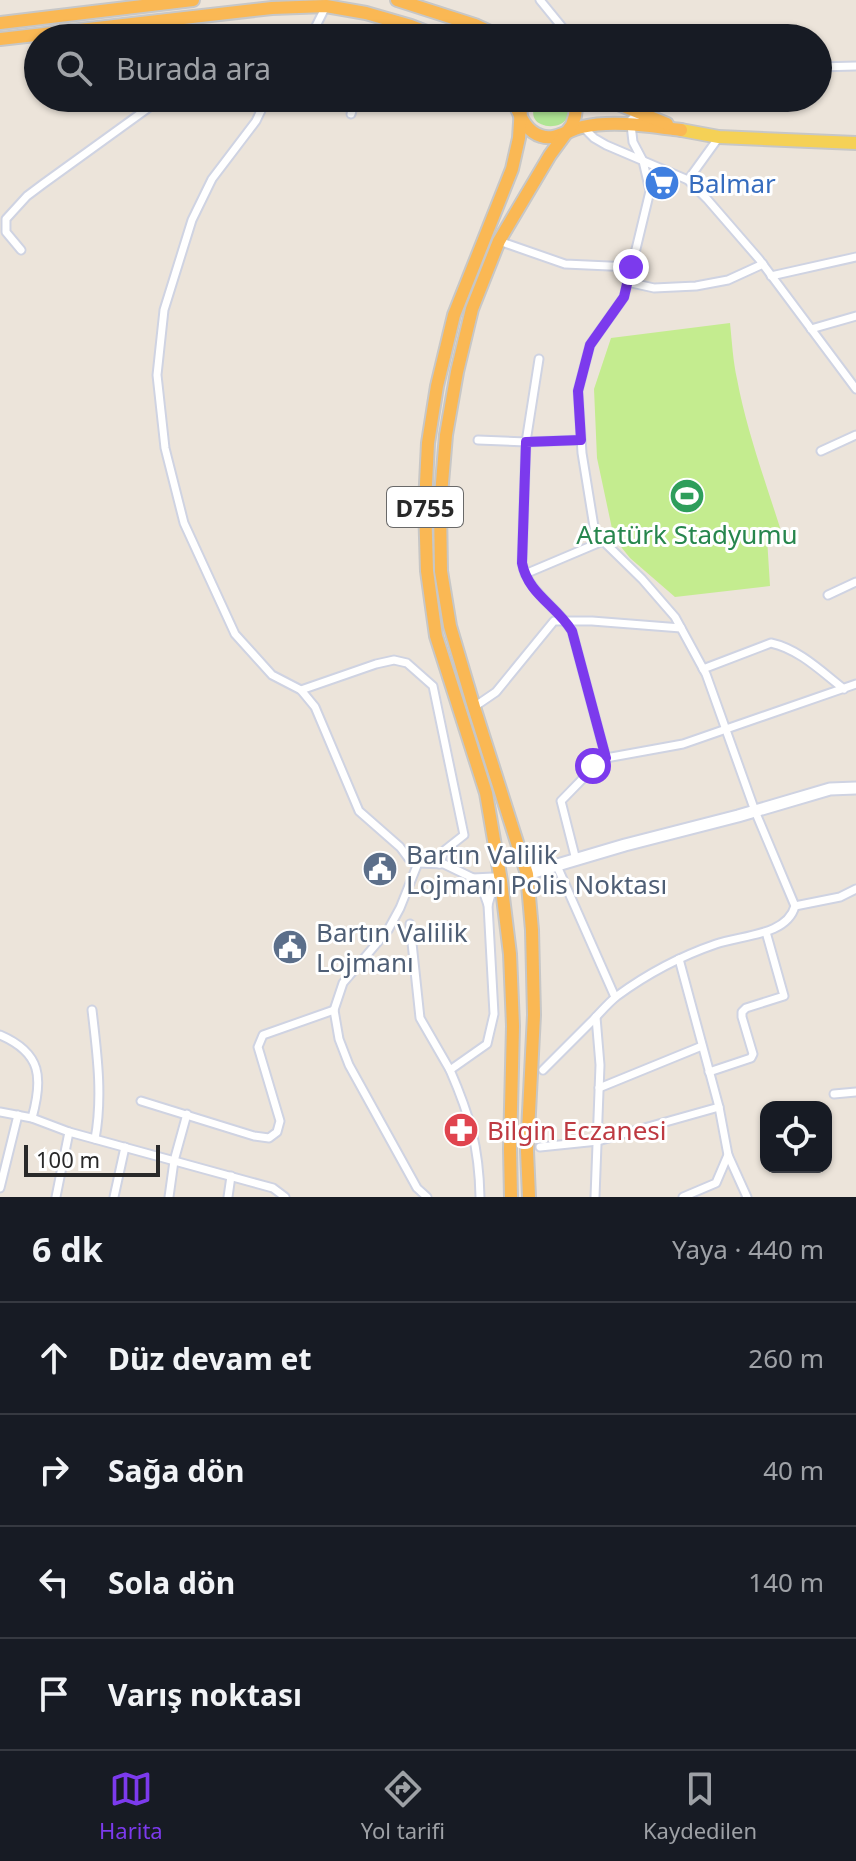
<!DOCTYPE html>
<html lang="tr">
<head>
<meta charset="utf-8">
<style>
  body { margin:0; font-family:"Noto Sans",sans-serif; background:#20242c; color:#f1f3f6 }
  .controls { position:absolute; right:24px; bottom:24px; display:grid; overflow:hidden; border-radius:16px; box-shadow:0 2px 6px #0004 }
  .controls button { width:72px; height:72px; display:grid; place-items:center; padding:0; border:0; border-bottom:2px solid #363941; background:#171b24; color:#f1f3f6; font:40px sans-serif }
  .scale { position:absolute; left:24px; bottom:20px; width:136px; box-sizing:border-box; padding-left:8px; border:4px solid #292929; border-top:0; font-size:22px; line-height:28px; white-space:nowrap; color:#292929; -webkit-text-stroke:6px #fff; paint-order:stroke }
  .stop { position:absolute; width:24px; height:24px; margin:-18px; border:6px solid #7c3aed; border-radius:50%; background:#fff }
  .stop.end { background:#7c3aed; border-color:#fff; box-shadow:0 2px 8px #0008 }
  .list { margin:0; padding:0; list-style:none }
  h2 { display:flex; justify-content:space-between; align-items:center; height:104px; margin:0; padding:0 32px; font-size:34px }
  h2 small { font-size:26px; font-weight:400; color:#9ea1a6 }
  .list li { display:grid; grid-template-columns:52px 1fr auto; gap:24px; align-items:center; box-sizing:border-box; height:112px; padding:0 32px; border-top:2px solid #363941 }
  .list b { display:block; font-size:30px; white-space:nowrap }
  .list em { font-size:26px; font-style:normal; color:#9ea1a6 }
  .icon { flex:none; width:44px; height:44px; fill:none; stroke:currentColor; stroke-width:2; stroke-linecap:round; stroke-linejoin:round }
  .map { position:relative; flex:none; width:856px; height:1197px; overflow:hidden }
  .search { position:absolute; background:#171b24; box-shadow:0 2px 6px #0004; left:24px; right:24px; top:24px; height:88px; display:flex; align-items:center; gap:20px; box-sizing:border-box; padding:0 28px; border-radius:44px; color:#9ea1a6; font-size:30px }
  .sheet { height:552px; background:#171b24 }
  nav { display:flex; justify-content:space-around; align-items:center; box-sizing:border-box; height:112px; border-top:2px solid #363941; background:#171b24; font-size:22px; color:#9ea1a6 }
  nav a { display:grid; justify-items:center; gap:4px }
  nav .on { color:#7c3aed }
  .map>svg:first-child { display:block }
  .green { fill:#afe594 }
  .pitch { fill:#c4ec8f }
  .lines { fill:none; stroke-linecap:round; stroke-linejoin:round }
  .minor-casing { stroke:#cfd3e2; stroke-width:11 }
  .secondary-casing { stroke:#cfd3e2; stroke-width:15 }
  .primary-casing { stroke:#c7c7c7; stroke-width:16 }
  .trunk-casing { stroke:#c7c7c7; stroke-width:16 }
  .minor { stroke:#fff; stroke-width:7 }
  .secondary { stroke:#fff; stroke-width:11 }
  .primary { stroke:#f5d156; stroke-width:12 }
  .trunk { stroke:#fab854; stroke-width:12 }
  .route { stroke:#7c3aed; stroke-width:10 }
  .labels { text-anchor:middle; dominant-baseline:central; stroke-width:6; stroke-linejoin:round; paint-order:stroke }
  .shield { fill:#fff; stroke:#696969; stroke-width:2 }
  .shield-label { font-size:24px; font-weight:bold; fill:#292929 }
  .shop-label { font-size:26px; fill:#366cbe; stroke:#fff; text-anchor:start }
  .leisure-label { font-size:26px; fill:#27864d; stroke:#fff }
  .service-label { font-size:26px; fill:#4e5e75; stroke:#fff; text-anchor:start }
  .health-label { font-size:26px; fill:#be3a42; stroke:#fff; text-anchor:start }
</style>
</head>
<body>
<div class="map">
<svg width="856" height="1197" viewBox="0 0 856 1197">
  <rect width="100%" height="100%" fill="#ece4da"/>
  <path class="green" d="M540,98h22c28,38 -52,37 -22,0z"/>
  <path class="pitch" d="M730,323c2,19 3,38 7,56 10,53 29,104 45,155l-15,4 3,48 -95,11 -45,-39 -16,-20 -17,-80 -3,-69 17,-51z"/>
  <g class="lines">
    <defs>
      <g id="minor">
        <polyline points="540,0 571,38"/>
        <polyline points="257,38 270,33 278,38"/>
        <polyline points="310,38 326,6"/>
        <polyline points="818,67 856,66"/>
        <polyline points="267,98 256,121 212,179 192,220 164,310 157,375 165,448 184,523 235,634 272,675 301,690 315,707 359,811 400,847 409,859 418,863 444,864 473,878 483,891 488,905"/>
        <polyline points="351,114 356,98"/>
        <polyline points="584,128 594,138 606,145 688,180 707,199 759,259 856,389"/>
        <polyline points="688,180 719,137"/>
        <polyline points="499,241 565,264 631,267"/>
        <polyline points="21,250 6,232 6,219 27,196 43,184 162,98"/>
        <polyline points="771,276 856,257"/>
        <polyline points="627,282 654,288 696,286 728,280 763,264"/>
        <polyline points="811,329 856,316"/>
        <path d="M539,359l-13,83 -4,121c6,30 35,43 50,68l34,127"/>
        <polyline points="478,440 526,442 581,440"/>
        <polyline points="821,451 856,435"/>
        <polyline points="525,574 603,541"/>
        <polyline points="828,595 856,582"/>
        <path d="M703,669l68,-26c28,6 51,29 73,46"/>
        <polyline points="301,690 376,664 394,660 407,663 433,686 464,835 445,850 439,864"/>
        <polyline points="474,707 496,692 554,621 592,621 681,628"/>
        <polyline points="576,860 561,801 599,762 606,758 683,744 856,684"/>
        <polyline points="418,863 400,908 388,930 343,983 334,1010 339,1039 349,1065 417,1188 427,1197"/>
        <polyline points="557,866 615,997"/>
        <path d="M473,878l20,-1 8,4 -9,10 -4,14 6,109 -7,30 -37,26c20,46 29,77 30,127"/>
        <polyline points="795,906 840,897 856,889"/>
        <polyline points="410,924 420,1018 450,1070"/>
        <polyline points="679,959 719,1107 728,1155 716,1183 683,1197"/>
        <path d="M92,1010c5,43 11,86 3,129"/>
        <path d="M0,1035c42,18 43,43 32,83"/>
        <path d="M543,1070c16,-16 32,-32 48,-48 9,-9 17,-19 26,-26 30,-22 64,-40 99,-52 25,-9 71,-8 79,-38l-40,-95 -49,-137 -31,-57 -33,-38 -47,-46 -13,-80 -4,-62 12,-46 34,-48 13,-52 13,-54 -7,-30 -10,-19 -2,-17v-5l4,-4 8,-1"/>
        <polyline points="709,1072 751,1058 753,1054 742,1017 742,1012 746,1008 784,996 766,932"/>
        <polyline points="599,1088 702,1046"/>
        <polyline points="834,1094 856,1092"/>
        <polyline points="141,1101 254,1136 269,1138 277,1132 280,1121 258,1047 263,1035 334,1010"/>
        <polyline points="0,1112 32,1118 69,1132 273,1188 285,1197"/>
        <polyline points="540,1147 598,1141 719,1107"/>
        <polyline points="728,1155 747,1197"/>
        <polyline points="0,1188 18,1115"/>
        <polyline points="56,1197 69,1132"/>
        <polyline points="114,1197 125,1147"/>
        <polyline points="169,1197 174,1161 187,1114"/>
        <polyline points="228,1197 231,1176"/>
        <polyline points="595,1197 600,1065 596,1017"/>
      </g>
      <polyline id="secondary" points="527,874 625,845 738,816 830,789 856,788"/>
      <polyline id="primary" points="681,130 719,137 856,143"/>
      <g id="trunk">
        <polyline points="397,0 475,25 503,38"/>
        <polyline points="0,23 193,0"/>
        <polyline points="0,39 272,8 326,6 366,13 411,26 442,38"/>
        <path d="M512,98c7,14 12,33 29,38 14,5 27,-6 41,-9 31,-7 67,-1 99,3"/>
        <polyline points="604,98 667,124"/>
        <polyline points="511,1197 510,1149 513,1026 510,954 501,881 486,793 436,636 427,571 425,504 428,443 437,386 454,315 512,169 519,138 521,107 523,98"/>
        <polyline points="529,1197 527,1151 534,1015 532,930 527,874 474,707 450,626 441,571 440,507 446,435 457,372 472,309 499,241 550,155 572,125 575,116 576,108 573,98"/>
      </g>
    </defs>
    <use href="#minor" class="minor-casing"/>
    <use href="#secondary" class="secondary-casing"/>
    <use href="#primary" class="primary-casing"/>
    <use href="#trunk" class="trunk-casing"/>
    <use href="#minor" class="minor"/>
    <use href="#secondary" class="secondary"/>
    <use href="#primary" class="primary"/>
    <use href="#trunk" class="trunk"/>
  </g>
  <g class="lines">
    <path class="route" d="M593,766l13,-8 -34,-127c-16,-26 -44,-37 -50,-68l4,-121 55,-2 -3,-49 12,-46 34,-48 7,-30"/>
  </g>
  <defs>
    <symbol id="supermarket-disc" viewBox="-11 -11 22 22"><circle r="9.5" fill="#3f7fe0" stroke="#fff"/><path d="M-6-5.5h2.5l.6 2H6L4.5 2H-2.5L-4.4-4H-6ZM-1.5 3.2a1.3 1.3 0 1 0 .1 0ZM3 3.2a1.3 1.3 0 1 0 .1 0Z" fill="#fff"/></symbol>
    <symbol id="stadium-disc" viewBox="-11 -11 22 22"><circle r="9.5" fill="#2e9e5b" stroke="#fff"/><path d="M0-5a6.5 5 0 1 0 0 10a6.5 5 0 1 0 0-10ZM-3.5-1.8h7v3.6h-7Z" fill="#fff"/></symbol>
    <symbol id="civic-disc" viewBox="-11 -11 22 22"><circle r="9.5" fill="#5c6f8a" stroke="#fff"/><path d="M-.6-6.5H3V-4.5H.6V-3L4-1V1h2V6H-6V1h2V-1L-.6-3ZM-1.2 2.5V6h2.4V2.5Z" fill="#fff"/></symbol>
    <symbol id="pharmacy-disc" viewBox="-11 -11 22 22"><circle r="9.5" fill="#e0444e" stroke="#fff"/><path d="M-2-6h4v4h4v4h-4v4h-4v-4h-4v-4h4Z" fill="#fff"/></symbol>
  </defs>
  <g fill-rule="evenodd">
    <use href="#supermarket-disc" x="642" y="163" width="40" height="40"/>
    <use href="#stadium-disc" x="667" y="476" width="40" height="40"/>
    <use href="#civic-disc" x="360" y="849" width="40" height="40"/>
    <use href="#civic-disc" x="270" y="927" width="40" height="40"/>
    <use href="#pharmacy-disc" x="441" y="1110" width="40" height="40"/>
  </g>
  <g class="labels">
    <rect class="shield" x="387" y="487" width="76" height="40" rx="6"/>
    <g class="shield-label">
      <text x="425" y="507">D755</text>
    </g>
    <g class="shop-label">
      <text x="688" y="183">Balmar</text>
    </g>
    <g class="leisure-label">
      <text x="687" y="534">Atatürk Stadyumu</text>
    </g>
    <g class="service-label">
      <text x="406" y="854">Bartın Valilik<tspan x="406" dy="30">Lojmanı Polis Noktası</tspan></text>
      <text x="316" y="932">Bartın Valilik<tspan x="316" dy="30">Lojmanı</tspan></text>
    </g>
    <g class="health-label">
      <text x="487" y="1130">Bilgin Eczanesi</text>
    </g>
  </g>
</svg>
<div class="controls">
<button><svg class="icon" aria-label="locate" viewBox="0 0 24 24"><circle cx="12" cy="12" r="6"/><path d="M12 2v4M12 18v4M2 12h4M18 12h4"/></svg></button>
</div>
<div class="scale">100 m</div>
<div class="stop" style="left:593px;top:766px"></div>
<div class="stop end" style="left:631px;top:267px"></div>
<div class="search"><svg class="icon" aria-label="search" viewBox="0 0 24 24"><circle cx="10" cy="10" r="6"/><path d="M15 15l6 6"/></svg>Burada ara</div>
</div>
<section class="sheet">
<h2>6 dk<small>Yaya · 440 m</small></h2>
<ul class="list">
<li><svg class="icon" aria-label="ahead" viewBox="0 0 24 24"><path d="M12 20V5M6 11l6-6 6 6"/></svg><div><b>Düz devam et</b></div><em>260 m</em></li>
<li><svg class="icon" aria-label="right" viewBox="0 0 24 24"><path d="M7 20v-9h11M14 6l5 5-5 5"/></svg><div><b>Sağa dön</b></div><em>40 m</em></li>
<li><svg class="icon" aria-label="left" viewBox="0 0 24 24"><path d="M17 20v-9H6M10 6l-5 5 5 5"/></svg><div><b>Sola dön</b></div><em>140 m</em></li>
<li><svg class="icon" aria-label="arrive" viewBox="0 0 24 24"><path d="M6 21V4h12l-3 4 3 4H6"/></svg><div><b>Varış noktası</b></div></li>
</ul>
</section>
<nav>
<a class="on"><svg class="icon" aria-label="map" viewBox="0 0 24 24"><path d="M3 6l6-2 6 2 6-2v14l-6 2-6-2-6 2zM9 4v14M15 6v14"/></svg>Harita</a>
<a><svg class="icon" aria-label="directions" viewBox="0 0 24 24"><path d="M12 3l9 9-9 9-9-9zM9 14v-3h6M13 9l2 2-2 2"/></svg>Yol tarifi</a>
<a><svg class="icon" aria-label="saved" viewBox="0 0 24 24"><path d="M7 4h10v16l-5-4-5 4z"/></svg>Kaydedilen</a>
</nav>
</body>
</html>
